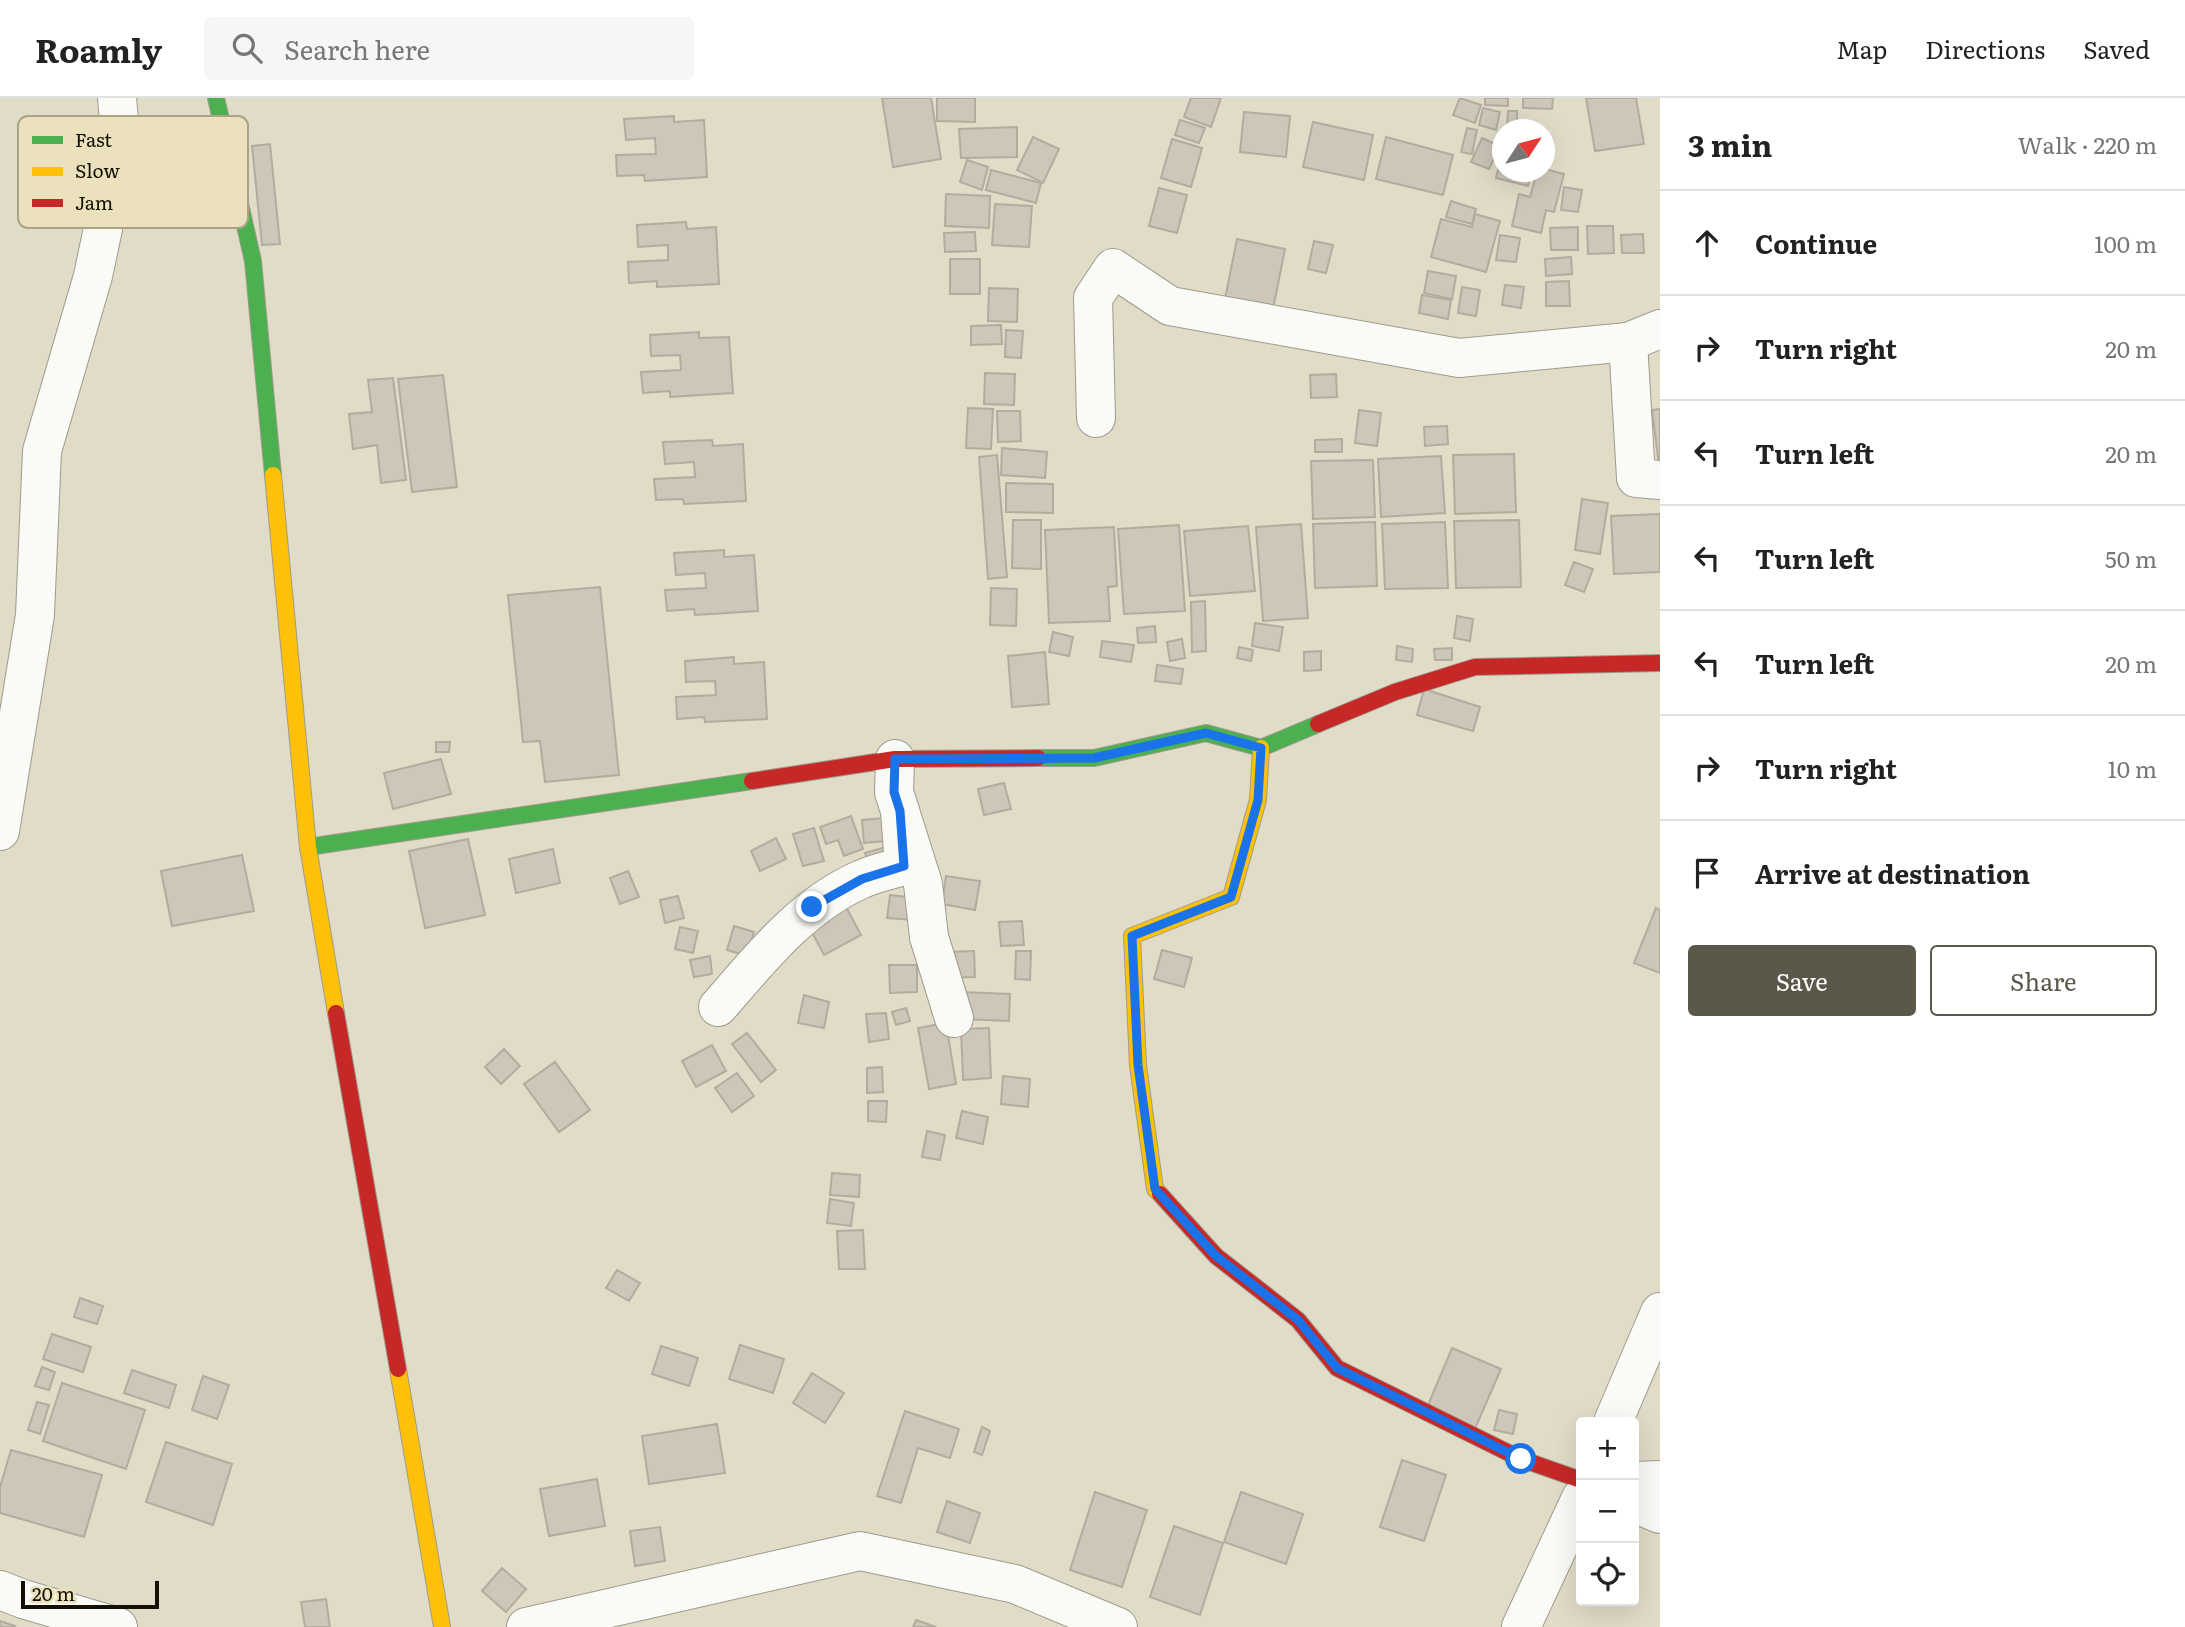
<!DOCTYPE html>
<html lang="en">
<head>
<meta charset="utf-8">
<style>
  body { margin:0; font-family:Literata,serif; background:#f6f6f6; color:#222 }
  .controls { position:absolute; right:21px; bottom:21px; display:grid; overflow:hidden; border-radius:7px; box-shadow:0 7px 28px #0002 }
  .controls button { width:63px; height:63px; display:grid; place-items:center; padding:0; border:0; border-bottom:2px solid #e0e0e0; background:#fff; color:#222; font:35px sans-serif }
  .compass { position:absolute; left:1492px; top:21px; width:63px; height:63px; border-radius:50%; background:#fff; box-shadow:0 7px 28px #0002; rotate:54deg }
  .scale { position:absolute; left:21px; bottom:18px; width:138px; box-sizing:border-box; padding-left:7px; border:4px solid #141004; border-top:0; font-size:19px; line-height:24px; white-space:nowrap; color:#141004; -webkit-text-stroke:5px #ebe2bd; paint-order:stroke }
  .stop { position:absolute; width:21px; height:21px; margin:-16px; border:5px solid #1a73e8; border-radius:50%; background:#fff }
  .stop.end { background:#1a73e8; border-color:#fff; box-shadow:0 2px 7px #0008 }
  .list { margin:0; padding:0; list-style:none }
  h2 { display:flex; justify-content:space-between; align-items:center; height:91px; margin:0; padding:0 28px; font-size:30px }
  h2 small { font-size:23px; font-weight:400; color:#767676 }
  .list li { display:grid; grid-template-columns:46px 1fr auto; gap:21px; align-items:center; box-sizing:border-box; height:105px; padding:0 28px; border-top:2px solid #e0e0e0 }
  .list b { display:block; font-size:26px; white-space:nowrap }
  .list em { font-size:23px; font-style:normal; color:#767676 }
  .actions { display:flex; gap:14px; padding:21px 28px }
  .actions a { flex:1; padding:16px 0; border:2px solid #5b5749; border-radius:7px; text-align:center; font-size:24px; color:#5b5749 }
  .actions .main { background:#5b5749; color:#fff }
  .icon { flex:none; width:38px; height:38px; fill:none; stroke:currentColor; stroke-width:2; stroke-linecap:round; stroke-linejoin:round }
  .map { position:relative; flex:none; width:1660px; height:1529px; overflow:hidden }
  header { display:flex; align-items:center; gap:42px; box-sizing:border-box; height:98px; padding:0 35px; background:#fff; border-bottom:2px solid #e0e0e0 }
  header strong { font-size:33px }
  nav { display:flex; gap:38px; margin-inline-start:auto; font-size:24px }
  .search { width:490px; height:63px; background:#f6f6f6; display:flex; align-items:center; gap:18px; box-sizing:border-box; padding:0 24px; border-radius:7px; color:#767676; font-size:26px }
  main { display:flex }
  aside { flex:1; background:#fff }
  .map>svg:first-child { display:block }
  .building { fill:#cdc6b9; stroke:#b3ac9e; stroke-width:2 }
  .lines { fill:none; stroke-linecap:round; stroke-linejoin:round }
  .street-casing { stroke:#9f9b8c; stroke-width:40 }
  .fast-casing { stroke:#9f9b8c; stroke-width:18 }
  .slow-casing { stroke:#9f9b8c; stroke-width:18 }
  .jam-casing { stroke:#9f9b8c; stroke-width:18 }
  .street { stroke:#fafaf7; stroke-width:38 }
  .fast { stroke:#4caf50; stroke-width:16 }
  .slow { stroke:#ffc107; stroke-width:16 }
  .jam { stroke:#c62828; stroke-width:16 }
  .route { stroke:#1a73e8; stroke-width:9 }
  .key { fill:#ebe2bd; stroke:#aaa386; stroke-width:2 }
  .key-label { font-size:19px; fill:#141004 }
</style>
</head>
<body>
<header>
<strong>Roamly</strong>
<div class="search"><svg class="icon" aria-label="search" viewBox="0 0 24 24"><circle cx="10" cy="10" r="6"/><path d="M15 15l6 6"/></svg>Search here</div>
<nav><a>Map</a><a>Directions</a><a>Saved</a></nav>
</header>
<main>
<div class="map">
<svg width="1660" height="1529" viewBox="0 0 1660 1529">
  <rect width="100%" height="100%" fill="#e0dcc8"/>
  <g class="building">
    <polygon points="882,0 931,0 941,61 893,69"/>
    <polygon points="937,0 975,0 975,24 937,23"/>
    <polygon points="1191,0 1221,0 1211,29 1184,19"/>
    <polygon points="1460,0 1481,7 1475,25 1453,17"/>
    <polygon points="1485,0 1508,0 1508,8 1485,7"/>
    <polygon points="1523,0 1553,0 1552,11 1523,10"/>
    <polygon points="1586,0 1636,0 1644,46 1595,53"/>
    <polygon points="1483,10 1500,14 1496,32 1479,27"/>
    <polygon points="1508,13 1517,13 1517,31 1507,30"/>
    <polygon points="1244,14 1290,18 1286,59 1240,54"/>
    <polygon points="674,18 674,24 704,22 707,79 645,83 644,77 617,78 616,57 656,56 655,40 626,42 624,21"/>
    <polygon points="1180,22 1205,30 1199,45 1175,37"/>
    <polygon points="1313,24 1373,37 1364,82 1303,69"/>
    <polygon points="1017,29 1017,59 961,60 959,31"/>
    <polygon points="1467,30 1477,32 1472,56 1461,54"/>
    <polygon points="1033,39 1059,51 1043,85 1017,72"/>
    <polygon points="1386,39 1453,57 1443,97 1376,81"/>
    <polygon points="1482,40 1500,48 1489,71 1471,64"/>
    <polygon points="1172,41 1202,50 1191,89 1161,80"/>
    <polygon points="270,46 280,146 262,147 252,48"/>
    <polygon points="1503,53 1503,74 1532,74 1528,88 1496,80"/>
    <polygon points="967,62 988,69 982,92 960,84"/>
    <polygon points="1545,71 1564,76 1554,114 1546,112 1541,135 1512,128 1519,96 1530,99 1537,74 1545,74"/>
    <polygon points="991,72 1041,85 1036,105 986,92"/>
    <polygon points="1564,89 1582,92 1578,114 1561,112"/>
    <polygon points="1159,90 1187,97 1177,135 1149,128"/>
    <polygon points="946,96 990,98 989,130 945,128"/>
    <polygon points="1451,103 1476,111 1472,126 1446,119"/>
    <polygon points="995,106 1032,108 1029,149 992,147"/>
    <polygon points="1475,116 1500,123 1486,174 1431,159 1441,121 1472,129"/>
    <polygon points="686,124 687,131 716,129 719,186 657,189 657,183 629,185 628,164 668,162 668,147 638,149 637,127"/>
    <polygon points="1587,128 1613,128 1614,155 1588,156"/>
    <polygon points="1578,129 1578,152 1551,152 1550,130"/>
    <polygon points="975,134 976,153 945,154 944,135"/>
    <polygon points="1643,136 1644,155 1622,155 1621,137"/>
    <polygon points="1500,137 1520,140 1516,164 1496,162"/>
    <polygon points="1237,141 1285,151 1272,216 1224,206"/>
    <polygon points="1314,143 1333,147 1326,175 1308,171"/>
    <polygon points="1571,159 1572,176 1546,178 1545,161"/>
    <rect x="950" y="161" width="30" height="35"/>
    <polygon points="1428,173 1456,178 1452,201 1424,195"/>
    <polygon points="1569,183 1570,208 1546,208 1546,184"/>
    <polygon points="1505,187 1524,189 1521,210 1502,207"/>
    <polygon points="1462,189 1480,192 1476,218 1458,215"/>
    <polygon points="989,190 1018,191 1017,224 988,223"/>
    <polygon points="1422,197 1451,202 1448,221 1419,215"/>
    <polygon points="1001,227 1002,246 971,247 971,228"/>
    <polygon points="1006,232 1023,233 1021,260 1005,259"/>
    <polygon points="699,234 699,240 729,239 733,295 670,299 670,293 643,295 641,274 681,272 680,257 651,258 650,237"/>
    <polygon points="985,275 1015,276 1014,307 984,306"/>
    <polygon points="1336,276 1337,299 1311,300 1310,277"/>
    <polygon points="443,277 457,389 412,394 398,281"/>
    <polygon points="393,280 406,382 381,385 377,347 353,351 349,316 372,314 368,282"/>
    <polygon points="968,310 993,311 991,351 966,350"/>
    <polygon points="1660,311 1660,375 1652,312"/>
    <polygon points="1359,312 1381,315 1377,348 1355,345"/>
    <polygon points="997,313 1020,313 1021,343 998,344"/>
    <polygon points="1447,328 1448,346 1425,348 1424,329"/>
    <polygon points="1342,341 1342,354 1315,354 1315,342"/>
    <polygon points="712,342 713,348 743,346 746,403 684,406 683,401 656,402 654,381 695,379 694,364 665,366 663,344"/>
    <polygon points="1002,350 1047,354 1045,380 1001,377"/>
    <polygon points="1514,356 1516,414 1455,416 1453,357"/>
    <polygon points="997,357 1007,479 988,481 979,359"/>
    <polygon points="1441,358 1445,415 1381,419 1378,361"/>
    <polygon points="1373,362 1375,419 1313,421 1311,363"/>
    <polygon points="1006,385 1053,386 1053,415 1006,414"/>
    <polygon points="1582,401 1608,405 1600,456 1575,452"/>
    <polygon points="1660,416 1660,474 1614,476 1611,418"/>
    <polygon points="1013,422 1041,422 1041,471 1012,470"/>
    <polygon points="1519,422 1521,489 1456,490 1454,423"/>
    <polygon points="1375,424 1377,488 1315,490 1313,426"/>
    <polygon points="1445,424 1448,490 1385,491 1382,426"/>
    <polygon points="1301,426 1308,520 1263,523 1256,429"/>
    <polygon points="1179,427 1185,513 1124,516 1118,431"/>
    <polygon points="1248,428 1255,493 1190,498 1184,433"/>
    <polygon points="1114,429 1117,488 1108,489 1110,523 1049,525 1045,432"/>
    <polygon points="724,452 724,459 754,457 758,513 695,517 694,511 667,513 665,492 706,490 705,475 676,477 674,455"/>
    <polygon points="1574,464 1593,471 1584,494 1565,487"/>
    <polygon points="600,489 619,677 545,684 540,643 523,644 508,497"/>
    <polygon points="991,490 1017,491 1016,528 990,527"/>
    <polygon points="1205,503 1206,553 1192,554 1191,504"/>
    <polygon points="1457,518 1473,521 1470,543 1454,540"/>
    <polygon points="1255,525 1283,529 1279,553 1252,548"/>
    <polygon points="1155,528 1156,544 1138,545 1137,530"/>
    <polygon points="1053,534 1073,539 1069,558 1049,554"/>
    <polygon points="1182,541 1185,560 1170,563 1167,544"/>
    <polygon points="1102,543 1134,547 1131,564 1100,559"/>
    <polygon points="1397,548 1413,551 1412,564 1396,562"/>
    <polygon points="1239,549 1253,552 1251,563 1237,560"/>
    <polygon points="1452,550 1452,562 1435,562 1434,551"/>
    <polygon points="1321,553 1321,572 1304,573 1304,554"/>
    <polygon points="1045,554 1049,606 1012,609 1008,558"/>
    <polygon points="734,559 734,566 764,564 767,621 705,624 704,619 677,621 676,599 716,597 715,583 686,584 685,563"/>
    <polygon points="1157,567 1183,571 1181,586 1155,583"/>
    <polygon points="1424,591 1480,609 1473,633 1417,617"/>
    <polygon points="436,644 450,644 449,654 436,654"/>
    <polygon points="441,661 451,696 393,711 384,675"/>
    <polygon points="1004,685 1011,711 984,717 978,691"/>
    <polygon points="851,718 863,751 844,758 838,742 826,746 820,729"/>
    <polygon points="884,720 886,743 864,745 862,722"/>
    <polygon points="814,730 824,763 803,768 793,736"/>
    <polygon points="776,740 786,761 760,773 751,753"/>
    <polygon points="468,741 485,817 425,830 409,753"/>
    <polygon points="886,749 889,761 869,767 865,755"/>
    <polygon points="553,751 560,785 516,795 509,761"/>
    <polygon points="242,757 254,813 172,828 161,773"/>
    <polygon points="628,773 639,799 620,806 610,780"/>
    <polygon points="946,778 980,783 975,812 942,806"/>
    <polygon points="890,797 916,800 914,822 887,820"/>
    <polygon points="678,798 684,820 665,825 660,802"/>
    <polygon points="844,805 861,837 824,857 807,825"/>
    <polygon points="1656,810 1660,812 1660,875 1634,865"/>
    <polygon points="1022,823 1024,847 1001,848 999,824"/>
    <polygon points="734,828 754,834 747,858 727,852"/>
    <polygon points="680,829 698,833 693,855 675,851"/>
    <polygon points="1162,852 1192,860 1184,889 1154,881"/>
    <polygon points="974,853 975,879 944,880 943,854"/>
    <polygon points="1016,853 1031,853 1030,882 1015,881"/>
    <polygon points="710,858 712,876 694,879 690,862"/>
    <polygon points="889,867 917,867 917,894 890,895"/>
    <polygon points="961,894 1010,896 1009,923 960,921"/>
    <polygon points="804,897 829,904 824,930 798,925"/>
    <polygon points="906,910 910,923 896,927 892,914"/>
    <polygon points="886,915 889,941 869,944 866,916"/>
    <polygon points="946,925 956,986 929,991 918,930"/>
    <polygon points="989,930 991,980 963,982 961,931"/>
    <polygon points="747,935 776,972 761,984 732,946"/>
    <polygon points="712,947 726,973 696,989 682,963"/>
    <polygon points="504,951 520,968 501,986 485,969"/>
    <polygon points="555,964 590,1012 559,1034 524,986"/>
    <polygon points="882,969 883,994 867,995 867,970"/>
    <polygon points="737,975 754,998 732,1014 715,990"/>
    <polygon points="1003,978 1030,981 1028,1009 1001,1006"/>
    <polygon points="868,1003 887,1003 886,1024 868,1023"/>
    <polygon points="962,1013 988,1019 983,1046 956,1040"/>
    <polygon points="927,1033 945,1037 940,1062 922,1059"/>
    <polygon points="832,1075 860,1077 859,1099 830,1097"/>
    <polygon points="830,1101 854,1105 851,1128 827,1125"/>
    <polygon points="863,1132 865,1171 839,1171 837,1133"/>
    <polygon points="617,1172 640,1185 629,1203 606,1190"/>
    <polygon points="80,1200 103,1208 97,1226 74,1219"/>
    <polygon points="52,1236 91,1249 83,1274 43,1261"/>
    <polygon points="740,1247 784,1261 773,1295 729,1281"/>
    <polygon points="661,1248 698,1260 689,1288 652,1276"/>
    <polygon points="1452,1250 1501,1271 1474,1333 1426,1312"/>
    <polygon points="42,1269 55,1274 49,1292 35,1288"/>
    <polygon points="132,1272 176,1287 169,1310 124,1295"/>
    <polygon points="812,1275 844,1295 825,1325 793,1305"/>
    <polygon points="203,1278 229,1287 217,1321 192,1312"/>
    <polygon points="62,1285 145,1312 126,1371 43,1343"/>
    <polygon points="37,1304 49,1307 40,1336 28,1332"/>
    <polygon points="1499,1312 1517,1316 1513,1336 1494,1332"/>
    <polygon points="905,1313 959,1331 950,1360 918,1350 901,1405 877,1398"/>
    <polygon points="717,1326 725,1375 649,1386 642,1338"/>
    <polygon points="982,1329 990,1333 982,1357 974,1354"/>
    <polygon points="166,1344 232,1366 213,1427 146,1404"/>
    <polygon points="11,1352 102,1377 84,1439 0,1415 0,1389"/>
    <polygon points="1402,1362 1446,1377 1424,1443 1380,1429"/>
    <polygon points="597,1381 605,1428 549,1438 540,1391"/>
    <polygon points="1095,1394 1147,1412 1122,1489 1070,1472"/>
    <polygon points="1241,1394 1303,1416 1286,1466 1224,1444"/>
    <polygon points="947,1403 980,1415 970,1445 937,1434"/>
    <polygon points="1174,1428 1223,1445 1200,1517 1150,1499"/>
    <polygon points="660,1429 665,1463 635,1468 630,1433"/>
    <polygon points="502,1470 526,1491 506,1514 482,1493"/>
    <polygon points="326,1501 330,1529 305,1529 301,1504"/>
    <polygon points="916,1522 936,1529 913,1529"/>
    <polygon points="0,1523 15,1528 14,1529 0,1529"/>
  </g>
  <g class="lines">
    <defs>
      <g id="street">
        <polyline points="1628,244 1636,380 1660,382"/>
        <polyline points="1096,320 1093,200 1113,170 1170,208 1459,260 1628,244 1660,231"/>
        <polyline points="895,661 894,694 923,786 929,839 954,920"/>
        <polyline points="0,733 35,517 42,353 93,178 121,45 117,0"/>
        <path d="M718,909c42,-48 84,-102 144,-128 13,-6 28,-9 42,-13l-4,-55"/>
        <polyline points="1613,1324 1660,1214"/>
        <polyline points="1634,1383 1660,1382"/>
        <polyline points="1634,1405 1660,1416"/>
        <polyline points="0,1492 23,1501 118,1529"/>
        <polyline points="526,1529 860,1453 1015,1486 1118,1529"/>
        <polyline points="1521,1529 1581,1400"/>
      </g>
      <g id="fast">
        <polyline points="216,0 253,163 273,377"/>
        <polyline points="1038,660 1094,660 1206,635 1261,650 1318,626"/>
        <polyline points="308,749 752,683"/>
      </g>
      <g id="slow">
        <polyline points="273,377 308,749 336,915"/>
        <polyline points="1160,1096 1155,1091 1138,967 1132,838 1231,799 1258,702 1261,650"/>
        <polyline points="398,1271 442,1529"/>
      </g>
      <g id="jam">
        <polyline points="1318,626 1395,594 1475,569 1660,565"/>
        <polyline points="752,683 895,661 1038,660"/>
        <polyline points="336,915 398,1271"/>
        <polyline points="1160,1096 1216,1158 1298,1222 1337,1270 1521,1361 1581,1382"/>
      </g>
    </defs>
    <use href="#street" class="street-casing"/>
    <use href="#fast" class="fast-casing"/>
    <use href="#slow" class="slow-casing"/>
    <use href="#jam" class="jam-casing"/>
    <use href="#street" class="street"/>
    <use href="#fast" class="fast"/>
    <use href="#slow" class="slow"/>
    <use href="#jam" class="jam"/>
  </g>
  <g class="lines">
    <polyline class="route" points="812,809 862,781 904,768 900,713 894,694 895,661 1094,660 1206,635 1261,650 1258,702 1231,799 1132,838 1138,967 1155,1091 1216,1158 1298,1222 1337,1270 1521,1361"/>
  </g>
  <rect x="18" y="18" width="230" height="112" rx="10" class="key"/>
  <rect x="32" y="38" width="31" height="8" fill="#4caf50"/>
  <rect x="32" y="69" width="31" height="9" fill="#ffc107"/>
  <rect x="32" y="101" width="31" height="8" fill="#c62828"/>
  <g class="key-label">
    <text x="75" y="49">Fast</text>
    <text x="75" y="80">Slow</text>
    <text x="75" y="112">Jam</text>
  </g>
</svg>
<div class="controls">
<button>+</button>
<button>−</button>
<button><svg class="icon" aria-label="locate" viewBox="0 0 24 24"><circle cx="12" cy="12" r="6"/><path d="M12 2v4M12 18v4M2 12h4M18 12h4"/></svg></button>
</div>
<svg class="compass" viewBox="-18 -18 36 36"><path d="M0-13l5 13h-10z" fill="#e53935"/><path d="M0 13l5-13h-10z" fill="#767676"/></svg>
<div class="scale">20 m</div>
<div class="stop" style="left:1521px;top:1361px"></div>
<div class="stop end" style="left:812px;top:809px"></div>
</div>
<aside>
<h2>3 min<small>Walk · 220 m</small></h2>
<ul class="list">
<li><svg class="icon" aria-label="ahead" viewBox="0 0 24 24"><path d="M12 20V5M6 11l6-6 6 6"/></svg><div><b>Continue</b></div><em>100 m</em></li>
<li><svg class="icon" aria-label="right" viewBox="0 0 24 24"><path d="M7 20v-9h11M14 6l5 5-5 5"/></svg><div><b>Turn right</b></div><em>20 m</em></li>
<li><svg class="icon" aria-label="left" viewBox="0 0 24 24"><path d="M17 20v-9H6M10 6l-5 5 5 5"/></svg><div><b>Turn left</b></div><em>20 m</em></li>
<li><svg class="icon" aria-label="left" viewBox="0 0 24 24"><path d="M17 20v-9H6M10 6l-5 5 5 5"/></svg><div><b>Turn left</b></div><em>50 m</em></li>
<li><svg class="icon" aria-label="left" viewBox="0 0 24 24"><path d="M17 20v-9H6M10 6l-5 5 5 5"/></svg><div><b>Turn left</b></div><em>20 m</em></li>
<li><svg class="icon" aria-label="right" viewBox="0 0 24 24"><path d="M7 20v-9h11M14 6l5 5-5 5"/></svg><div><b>Turn right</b></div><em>10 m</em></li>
<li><svg class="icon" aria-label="arrive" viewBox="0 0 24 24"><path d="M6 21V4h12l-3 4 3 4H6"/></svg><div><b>Arrive at destination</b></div></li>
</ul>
<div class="actions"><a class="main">Save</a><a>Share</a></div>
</aside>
</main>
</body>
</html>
